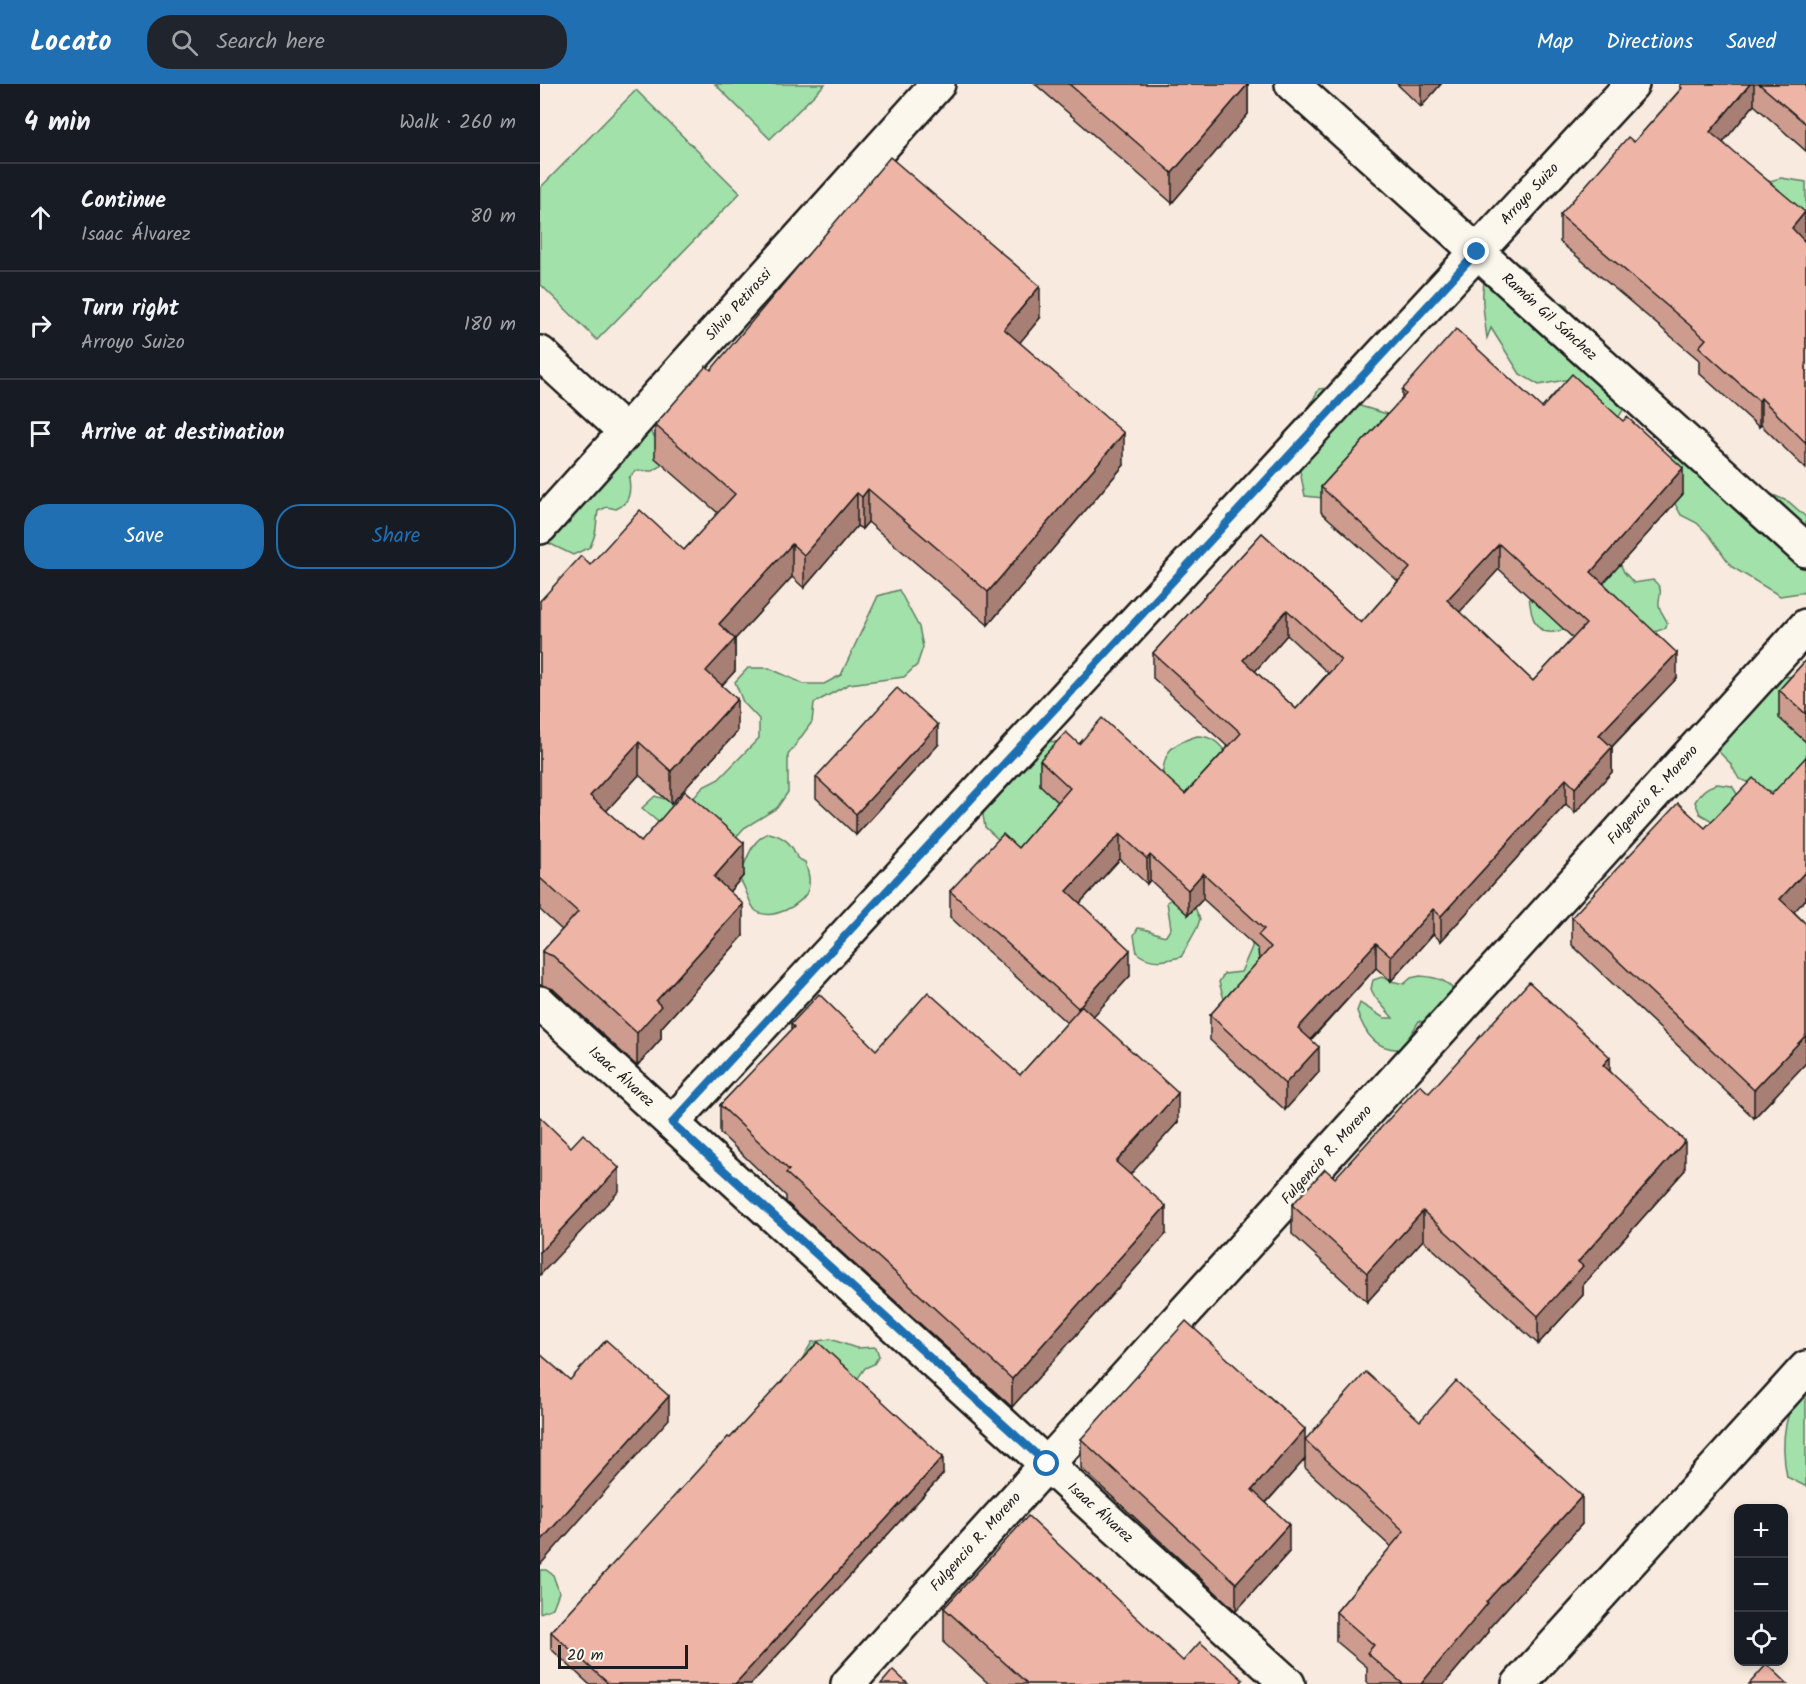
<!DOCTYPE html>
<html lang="en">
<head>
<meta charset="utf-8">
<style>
  body { margin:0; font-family:Kalam,sans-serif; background:#20242c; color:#f1f3f6 }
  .controls { position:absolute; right:18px; bottom:18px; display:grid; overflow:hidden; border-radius:12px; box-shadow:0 3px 9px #0003 }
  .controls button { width:54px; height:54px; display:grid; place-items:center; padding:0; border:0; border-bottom:2px solid #363941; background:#171b24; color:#f1f3f6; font:30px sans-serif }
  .scale { position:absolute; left:18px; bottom:15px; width:130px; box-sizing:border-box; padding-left:6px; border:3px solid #1c1c1c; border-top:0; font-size:16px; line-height:21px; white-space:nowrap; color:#1c1c1c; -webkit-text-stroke:4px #fbf7ec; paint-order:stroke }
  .stop { position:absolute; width:18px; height:18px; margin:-14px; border:4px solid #1f6fb2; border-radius:50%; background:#fff }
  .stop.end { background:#1f6fb2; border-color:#fff; box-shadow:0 2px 6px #0008 }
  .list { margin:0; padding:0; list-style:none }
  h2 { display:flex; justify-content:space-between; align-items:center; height:78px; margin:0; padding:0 24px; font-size:26px }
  h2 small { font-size:20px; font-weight:400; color:#9ea1a6 }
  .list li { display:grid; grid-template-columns:39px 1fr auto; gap:18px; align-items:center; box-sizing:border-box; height:108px; padding:0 24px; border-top:2px solid #363941 }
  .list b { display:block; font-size:22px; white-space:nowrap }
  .list p { margin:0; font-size:20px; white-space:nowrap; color:#9ea1a6 }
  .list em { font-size:20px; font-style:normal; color:#9ea1a6 }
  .actions { display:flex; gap:12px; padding:18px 24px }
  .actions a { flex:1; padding:14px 0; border:2px solid #1f6fb2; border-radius:24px; text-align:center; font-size:21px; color:#1f6fb2 }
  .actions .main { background:#1f6fb2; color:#fff }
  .icon { flex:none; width:33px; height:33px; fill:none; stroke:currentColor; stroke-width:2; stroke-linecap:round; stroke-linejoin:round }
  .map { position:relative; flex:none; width:1266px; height:1600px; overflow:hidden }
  header { display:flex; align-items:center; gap:36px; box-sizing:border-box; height:84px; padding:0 30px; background:#1f6fb2; color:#fff }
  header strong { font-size:28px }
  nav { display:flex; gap:33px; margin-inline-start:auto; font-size:21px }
  .search { width:420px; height:54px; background:#20242c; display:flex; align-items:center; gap:15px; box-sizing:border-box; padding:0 21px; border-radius:24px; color:#9ea1a6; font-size:22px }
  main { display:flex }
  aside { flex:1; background:#171b24 }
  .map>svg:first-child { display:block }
  .green { fill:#a2e1aa; stroke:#5f7e63; stroke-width:1.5 }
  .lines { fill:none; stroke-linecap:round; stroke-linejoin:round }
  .minor-casing { stroke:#1c1c1c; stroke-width:38 }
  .minor { stroke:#fbf7ec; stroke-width:33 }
  .wall { fill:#cd9c8f; stroke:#1c1c1c; stroke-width:1.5; fill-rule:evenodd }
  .shaded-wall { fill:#a77f74; stroke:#1c1c1c; stroke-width:1.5 }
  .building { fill:#eeb5a6; stroke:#1c1c1c; stroke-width:1.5; fill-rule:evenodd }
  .route { stroke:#1f6fb2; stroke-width:8 }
  .labels { text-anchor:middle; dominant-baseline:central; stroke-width:5; stroke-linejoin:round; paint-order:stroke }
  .street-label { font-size:15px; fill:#1c1c1c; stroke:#fbf7ec }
</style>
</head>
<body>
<header>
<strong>Locato</strong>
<div class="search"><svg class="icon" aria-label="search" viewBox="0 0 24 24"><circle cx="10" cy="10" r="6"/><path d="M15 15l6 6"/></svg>Search here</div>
<nav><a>Map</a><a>Directions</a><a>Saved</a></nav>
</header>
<main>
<aside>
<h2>4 min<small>Walk · 260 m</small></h2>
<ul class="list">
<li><svg class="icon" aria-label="ahead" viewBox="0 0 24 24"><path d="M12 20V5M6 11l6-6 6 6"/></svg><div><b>Continue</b><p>Isaac Álvarez</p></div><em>80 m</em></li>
<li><svg class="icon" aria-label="right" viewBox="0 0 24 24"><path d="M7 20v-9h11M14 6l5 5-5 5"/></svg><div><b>Turn right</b><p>Arroyo Suizo</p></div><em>180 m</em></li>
<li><svg class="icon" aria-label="arrive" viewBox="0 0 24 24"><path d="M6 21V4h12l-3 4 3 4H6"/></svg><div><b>Arrive at destination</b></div></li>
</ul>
<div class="actions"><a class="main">Save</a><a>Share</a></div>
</aside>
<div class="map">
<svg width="1266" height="1600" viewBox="0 0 1266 1600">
  <rect width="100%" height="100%" fill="#f8eade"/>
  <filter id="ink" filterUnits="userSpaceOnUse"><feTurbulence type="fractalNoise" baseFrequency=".0167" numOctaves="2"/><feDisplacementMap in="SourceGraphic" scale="12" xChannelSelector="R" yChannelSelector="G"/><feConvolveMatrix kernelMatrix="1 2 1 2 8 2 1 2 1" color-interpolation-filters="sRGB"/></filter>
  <g filter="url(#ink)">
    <g class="green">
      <polygon points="175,0 285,0 230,55"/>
      <polygon points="96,6 200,109 57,256 0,200 0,104"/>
      <polygon points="1241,94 1266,98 1266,150 1263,144 1226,98"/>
      <path d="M966,173l17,10 12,19 32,20 6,18 50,86 -11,18 -37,-50 -36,7 -19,-11 -29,-46 -4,10c-4,-30 -8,-46 2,-76z"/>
      <polygon points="798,303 810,319 847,330 861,343 802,416 765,412 758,377 769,323 779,305"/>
      <path d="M103,340c13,12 21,23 18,42l-8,5h-18l-6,7c2,14 1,25 -13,31l-9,-2 -9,4c-3,17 0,19 -8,36l-17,8 -31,-15z"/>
      <polygon points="1135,365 1212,408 1231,410 1249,418 1266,433 1266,508 1240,512 1192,483 1170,452 1157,439 1141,431 1134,418 1128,383"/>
      <path d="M1080,479l4,9 10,11 19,-3c15,12 2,17 7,29 2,5 6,9 7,14l-1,5 -14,5 -52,-54z"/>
      <polygon points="359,506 379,543 383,563 377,581 364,593 309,600 274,619 272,638 248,671 248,708 237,724 204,744 189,761 132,750 102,724 115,712 147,722 163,703 179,695 219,654 219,635 203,618 195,598 208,584 229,584 264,600 284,600 301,591 338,512"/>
      <path d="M989,511l40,33c-6,2 -14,5 -20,4 -17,-1 -19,-25 -20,-37z"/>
      <polygon points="1260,592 1266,595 1266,705 1248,718 1217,701 1199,695 1190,679 1175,664 1241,593"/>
      <path d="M657,652c17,0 23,9 33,21l-30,45 -38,-19c1,-30 6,-38 35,-47z"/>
      <polygon points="498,656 517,658 545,699 481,765 458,755 445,743 442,725"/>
      <path d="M1177,700l15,2 16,25 -36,10 -12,-7 -5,-12c6,-10 11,-15 22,-18z"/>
      <path d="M229,749c14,3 24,11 28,25l8,4c3,10 6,18 3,28 -6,16 -37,31 -52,21 -7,-6 -9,-23 -17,-33 7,-16 12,-39 30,-45z"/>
      <path d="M636,813l16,4 8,18 -3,9 -16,29c-17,4 -30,7 -44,-4l-3,-18 4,-7c10,1 18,6 28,8l5,-8 -4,-26z"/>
      <polygon points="712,844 724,870 692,920 684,915 679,898 684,890 701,888 712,863"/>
      <path d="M880,892c18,1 31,5 38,22l-30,26 -9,-3 -17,28c-26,2 -37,-15 -45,-38l3,-8 24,15h9l-18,-21 -4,-8 2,-9 9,-3 9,4 13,3 7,-6z"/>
      <polygon points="290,1255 316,1264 336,1263 339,1272 334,1280 325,1284 308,1308 261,1284 262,1275 272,1258"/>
      <path d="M1266,1292v110h-1l-18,-9c-8,-41 -1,-66 19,-101z"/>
      <polygon points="0,1486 6,1486 13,1491 19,1508 13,1524 0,1529"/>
    </g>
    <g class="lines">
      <defs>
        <g id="minor">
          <polyline points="752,0 1266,466"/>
          <polyline points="0,269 86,348"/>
          <polyline points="0,443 398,0"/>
          <polyline points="0,919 748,1600"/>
          <polyline points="132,1039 1092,0"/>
          <polyline points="308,1600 1266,542"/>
          <polyline points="979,1600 1266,1284"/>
        </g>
      </defs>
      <use href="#minor" class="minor-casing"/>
      <use href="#minor" class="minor"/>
    </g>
    <g class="wall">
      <polygon points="495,0 708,0 708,30 632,119"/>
      <polygon points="857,0 901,0 881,23"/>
      <polygon points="1142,0 1266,0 1266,67 1214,21 1183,58 1265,155 1263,156 1266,159 1266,385 1221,341 1219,343 1159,289 1159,276 1020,158 1020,131 1094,58 1140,6 1140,2"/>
      <polygon points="500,234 479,259 584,381 448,541 328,438 322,445 317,442 264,504 252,493 195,555 195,587 182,601 197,648 131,720 99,691 66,727 101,758 204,791 190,807 203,852 121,944 121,955 97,982 13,905 2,901 2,868 22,846 0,826 0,517 50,481 144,466 178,429 115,374 115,341 171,286"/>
      <path d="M862,306l140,18 141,86 -80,89 74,95 -65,69v25l-37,41 -9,-9 -125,137 -8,-7 -42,47 -15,-13 -65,72 8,32 -34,38 -75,-70v-25l49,-54 -1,-12 -55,-50 -15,16 -38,-35 -3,4 -27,-25 -40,44 50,73 -37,40 85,106 -48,52 36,60 -154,173 -226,-205v-6l-66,-63v-28l71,-74v-7l85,26 144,25 47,-52 -117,-106v-26l68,-43 40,-46 -18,-17v-25l39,-16 106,50 43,-47 -75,-69v-25l109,-120 99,90 37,-42 -77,-69v-25l81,-88zM959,485l74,69 -40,43 -74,-69zM747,551l41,38 -32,36 -41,-38z"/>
      <polygon points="1266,576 1266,658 1239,634 1239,606"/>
      <polygon points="398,661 316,751 276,714 276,693"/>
      <polygon points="1254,828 1266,840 1266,979 1214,1034 1032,861 1032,833"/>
      <polygon points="1070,987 1145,1086 1043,1201 1043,1211 998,1260 883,1156 827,1218 752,1150 752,1121 795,1094 889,1009"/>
      <polygon points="880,1337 1042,1440 948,1545 948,1548 904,1600 829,1600 827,1598 827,1583 796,1557 796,1528 851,1463 765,1384 765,1375 726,1419 749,1468 696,1527 541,1384 541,1355 765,1355"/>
      <polygon points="190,1354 403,1390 211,1600 49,1600 11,1565 11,1548"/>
      <polygon points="404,1524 643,1577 703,1600 449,1600 404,1559"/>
    </g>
    <g class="shaded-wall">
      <polygon points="708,0 708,30 632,119 632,89"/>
      <polygon points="881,0 901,0 881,23"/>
      <polygon points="1210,0 1214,0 1214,21 1170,74 1170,48"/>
      <polygon points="1265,128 1265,155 1252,170 1252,144"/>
      <polygon points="500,202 500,234 464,278 464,245"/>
      <polygon points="1221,314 1221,341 1219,343 1219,317"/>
      <polygon points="584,349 584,381 448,541 448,508"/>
      <polygon points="1143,384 1143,410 1051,513 1051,488"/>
      <polygon points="328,405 328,438 322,445 322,413"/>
      <polygon points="317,409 317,442 264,504 264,471"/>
      <polygon points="252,460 252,493 195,555 195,587 166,619 166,587 179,540"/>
      <polygon points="959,460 959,485 907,542 907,516"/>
      <polygon points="747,526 747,551 703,601 703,576"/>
      <polygon points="1137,569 1137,594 1059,676 1059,651"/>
      <polygon points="197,615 197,648 131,720 131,687"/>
      <polygon points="398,641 398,661 316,751 316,730"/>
      <polygon points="99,658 99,691 50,745 50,712"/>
      <polygon points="1072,663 1072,688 1035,729 1035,704"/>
      <polygon points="1026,695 1026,720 901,857 901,832"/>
      <polygon points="580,750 580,775 527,833 527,807"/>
      <polygon points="204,759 204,791 174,825 174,793"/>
      <polygon points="610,771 610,796 607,800 607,775"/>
      <polygon points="1266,787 1266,815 1240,843 1240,815"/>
      <polygon points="663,789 663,815 648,831 648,806"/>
      <polygon points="203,820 203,852 121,944 121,955 97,982 97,949 116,917"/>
      <polygon points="893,825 893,850 851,897 851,872"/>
      <polygon points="836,859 836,884 758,969 758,944"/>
      <polygon points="590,866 590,892 538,949 538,924"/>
      <polygon points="1266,951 1266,979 1214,1034 1214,1006"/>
      <polygon points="779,963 779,988 745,1026 745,1000"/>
      <polygon points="1070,973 1070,1002 1063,981"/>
      <polygon points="638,1009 638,1038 576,1106 576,1078"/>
      <polygon points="1145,1057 1145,1086 1043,1201 1043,1211 998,1260 998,1232 1038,1178"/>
      <polygon points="79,1084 79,1107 0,1191 0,1168"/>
      <polygon points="626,1122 626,1150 472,1323 472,1295"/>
      <polygon points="883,1127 883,1156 827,1218 827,1189"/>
      <polygon points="129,1312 129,1335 0,1481 0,1458"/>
      <polygon points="765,1345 765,1375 712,1434 712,1406"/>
      <polygon points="403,1373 403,1390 211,1600 195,1600"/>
      <polygon points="1042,1412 1042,1440 948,1545 948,1548 904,1600 881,1600 946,1518"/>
      <polygon points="749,1440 749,1468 696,1527 696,1499"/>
    </g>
    <g class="building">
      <polygon points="529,0 708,0 632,89"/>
      <polygon points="1142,0 1210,0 1170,48 1265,128 1252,144 1266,159 1266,359 1221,314 1219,317 1159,263 1166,255 1020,131 1088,53 1094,58 1142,4 1140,2"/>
      <polygon points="1219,0 1266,0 1266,40"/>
      <polygon points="350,73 500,202 464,245 584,349 448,508 328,405 322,413 317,409 264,471 252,460 179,540 195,555 166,587 197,615 131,687 99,658 50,712 101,758 145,707 204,759 174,793 203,820 116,917 121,922 97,949 13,872 2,868 38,828 0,794 0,517 41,472 50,481 100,426 144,466 195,410 115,341 166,282 171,286"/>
      <path d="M916,245l86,79 30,-34 51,47 4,-4 56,51 -92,104 86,81 -78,82 13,12 -37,41 -9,-9 -125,137 -8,-7 -42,47 -15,-13 -78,85 21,19 -34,37 -75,-69 61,-68 -13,-12 6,-6 -61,-56 -15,17 -38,-35 -3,4 -27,-25 -53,57 63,59 -52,58 -128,-117 53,-57 15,14 52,-60 -30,-28 26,-28 13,12 23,-26 83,76 56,-61 -88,-80 109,-120 99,90 49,-55 -89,-81 85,-93 -4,-4zM959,460l87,80 -53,57 -86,-81zM747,526l54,50 -45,49 -53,-49z"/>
      <polygon points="1266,576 1266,630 1239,606"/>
      <polygon points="357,604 398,641 316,730 276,693"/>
      <polygon points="1266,673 1266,787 1240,815 1266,840 1266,951 1214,1006 1032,833 1138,719 1165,744 1213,694 1231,711"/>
      <polygon points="989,898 1070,973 1063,981 1145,1057 1038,1178 1043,1182 998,1232 883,1127 827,1189 752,1121 785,1085 795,1094 880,1001 889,1009"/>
      <polygon points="388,908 480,991 542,922 638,1009 576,1078 626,1122 472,1295 246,1089 249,1086 180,1021 254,943 251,940 279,910 336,966"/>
      <polygon points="0,1033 31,1063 43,1050 79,1084 0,1168"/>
      <polygon points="646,1237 765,1345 712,1406 749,1440 696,1499 541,1355"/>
      <polygon points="66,1256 129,1312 0,1458 0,1270 30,1296"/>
      <polygon points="278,1258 403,1373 195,1600 69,1600 11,1548 188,1353 190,1354"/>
      <polygon points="826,1288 880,1337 916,1297 1042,1412 946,1518 948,1519 881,1600 863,1600 827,1569 834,1561 796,1528 864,1447 765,1356"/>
      <polygon points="488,1432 643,1577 660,1558 703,1596 699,1600 488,1600 404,1524"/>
      <polygon points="1227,1580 1248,1600 1209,1600"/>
      <polygon points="353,1586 368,1600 341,1600"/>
    </g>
  </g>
  <g class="lines" filter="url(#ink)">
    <polyline class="route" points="507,1380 132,1039 937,168"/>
  </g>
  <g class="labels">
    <g class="street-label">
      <text transform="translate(990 110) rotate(-47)">Arroyo Suizo</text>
      <text transform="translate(199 221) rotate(-48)">Silvio Petirossi</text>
      <text transform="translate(1009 233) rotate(42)">Ramón Gil Sánchez</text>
      <text transform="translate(1113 711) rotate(-48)">Fulgencio R. Moreno</text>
      <text transform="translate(81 993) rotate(42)">Isaac Álvarez</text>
      <text transform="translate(787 1071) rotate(-48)">Fulgencio R. Moreno</text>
      <text transform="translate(560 1429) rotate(42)">Isaac Álvarez</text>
      <text transform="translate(436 1458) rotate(-48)">Fulgencio R. Moreno</text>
    </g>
  </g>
</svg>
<div class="controls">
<button>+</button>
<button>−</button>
<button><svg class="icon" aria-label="locate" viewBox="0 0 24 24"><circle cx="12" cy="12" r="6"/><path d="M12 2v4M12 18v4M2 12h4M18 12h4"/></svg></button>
</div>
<div class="scale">20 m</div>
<div class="stop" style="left:507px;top:1380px"></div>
<div class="stop end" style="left:937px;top:168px"></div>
</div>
</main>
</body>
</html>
